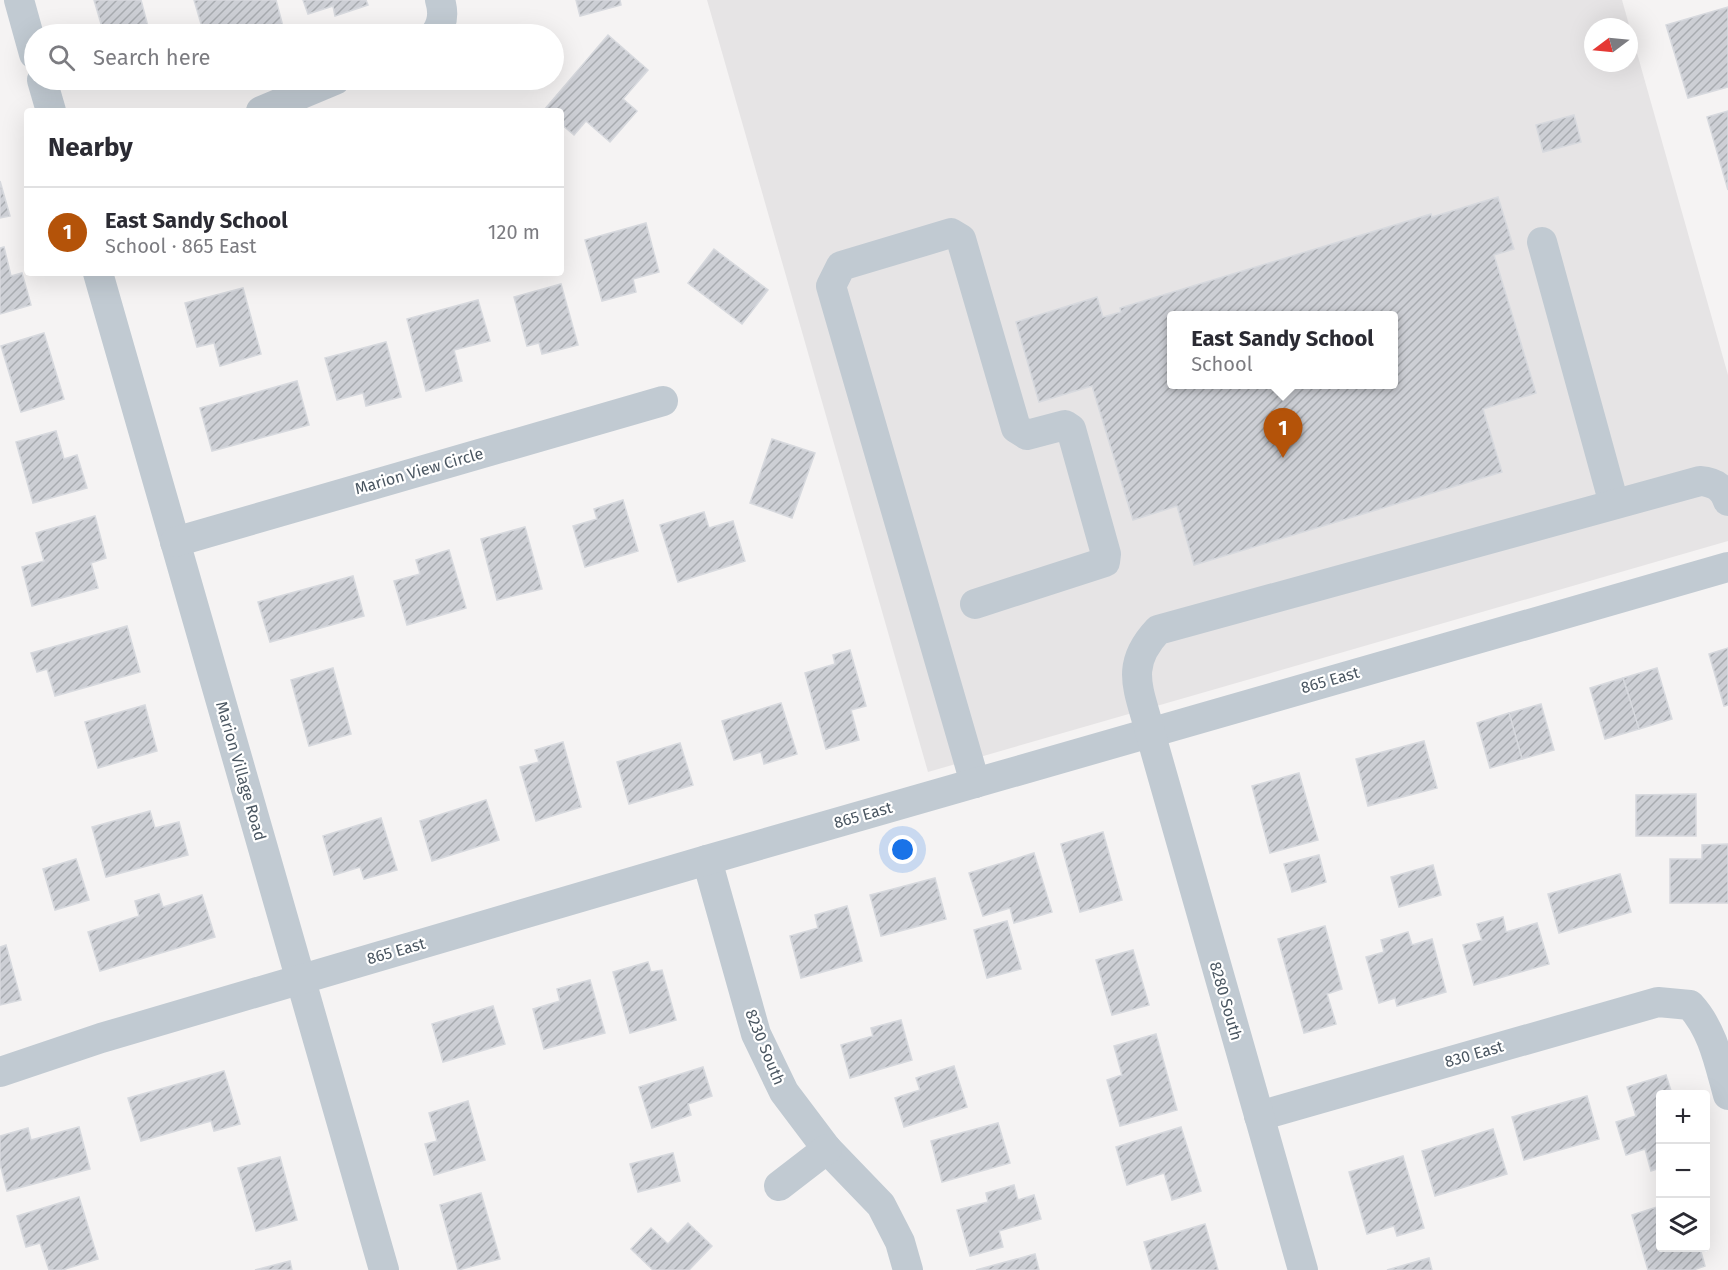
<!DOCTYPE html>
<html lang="en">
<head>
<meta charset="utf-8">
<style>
  body { margin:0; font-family:"Fira Sans",sans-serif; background:#f7f7f7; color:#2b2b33 }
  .controls { position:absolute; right:18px; bottom:18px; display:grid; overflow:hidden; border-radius:6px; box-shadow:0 6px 24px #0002 }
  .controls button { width:54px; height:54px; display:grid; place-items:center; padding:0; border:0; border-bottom:2px solid #e1e1e2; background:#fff; color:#2b2b33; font:30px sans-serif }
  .compass { position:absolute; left:1584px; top:18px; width:54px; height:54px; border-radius:50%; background:#fff; box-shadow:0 6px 24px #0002; rotate:254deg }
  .you { position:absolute; left:903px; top:850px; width:21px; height:21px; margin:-15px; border:4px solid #fff; border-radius:50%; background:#1a73e8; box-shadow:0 0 0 9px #1a73e833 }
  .badge { display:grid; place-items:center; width:39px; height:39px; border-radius:50%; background:#b45309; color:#fff; font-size:20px; font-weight:700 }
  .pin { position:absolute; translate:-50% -50px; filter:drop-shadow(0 2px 3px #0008) }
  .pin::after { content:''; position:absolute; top:32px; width:21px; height:18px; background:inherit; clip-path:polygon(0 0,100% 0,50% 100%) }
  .popup { position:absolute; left:1167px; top:311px; width:231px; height:78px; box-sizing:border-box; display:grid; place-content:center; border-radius:6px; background:#fff; filter:drop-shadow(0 2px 4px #0005); font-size:20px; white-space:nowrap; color:#7c7c81 }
  .popup b { font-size:22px; color:#2b2b33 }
  .popup::after { content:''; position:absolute; left:50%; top:100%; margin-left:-12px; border:12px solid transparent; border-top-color:#fff }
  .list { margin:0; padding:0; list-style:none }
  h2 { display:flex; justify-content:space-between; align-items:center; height:78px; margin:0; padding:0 24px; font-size:26px }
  h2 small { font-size:20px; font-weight:400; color:#7c7c81 }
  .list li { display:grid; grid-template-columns:39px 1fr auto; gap:18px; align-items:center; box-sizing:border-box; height:90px; padding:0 24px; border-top:2px solid #e1e1e2 }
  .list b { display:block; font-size:22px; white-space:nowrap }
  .list p { margin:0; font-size:20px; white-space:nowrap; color:#7c7c81 }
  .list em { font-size:20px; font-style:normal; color:#7c7c81 }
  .icon { flex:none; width:33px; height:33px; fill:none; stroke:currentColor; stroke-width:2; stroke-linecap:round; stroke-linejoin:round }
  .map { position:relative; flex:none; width:1728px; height:1270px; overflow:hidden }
  .search { position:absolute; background:#fff; box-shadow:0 6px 24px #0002; left:24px; top:24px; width:540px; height:66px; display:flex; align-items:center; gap:15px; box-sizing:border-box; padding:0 21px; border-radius:33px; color:#7c7c81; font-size:22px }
  .panel { position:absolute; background:#fff; box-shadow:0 6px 24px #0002; left:24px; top:108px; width:540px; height:168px; border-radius:6px }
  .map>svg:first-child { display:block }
  .education { fill:#e6e4e5; fill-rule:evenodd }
  .building { fill:url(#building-hatch); stroke:#d7d9de; stroke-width:1.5; fill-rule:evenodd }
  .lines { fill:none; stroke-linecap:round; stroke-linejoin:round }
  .minor { stroke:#c1cad2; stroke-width:30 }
  .labels { text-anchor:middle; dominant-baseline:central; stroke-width:4.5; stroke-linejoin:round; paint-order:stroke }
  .street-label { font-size:16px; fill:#4a5661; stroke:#fff }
</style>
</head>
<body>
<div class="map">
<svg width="1728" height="1270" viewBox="0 0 1728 1270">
  <defs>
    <pattern id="building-hatch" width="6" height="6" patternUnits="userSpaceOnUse" patternTransform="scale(1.5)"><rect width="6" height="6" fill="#cdcfd5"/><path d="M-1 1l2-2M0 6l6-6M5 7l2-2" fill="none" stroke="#a8abb0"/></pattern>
  </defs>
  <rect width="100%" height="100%" fill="#f5f3f3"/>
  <path class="education" d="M707,0h915l106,375v166l-800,231zM1593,27h36v36h-36zM1172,316h222v68h-222z"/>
  <g class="building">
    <polygon points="94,0 141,0 150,34 104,34"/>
    <polygon points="194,0 276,0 285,34 204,34"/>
    <polygon points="303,0 366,0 368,5 335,16 333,6 308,14"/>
    <polygon points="576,0 620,0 621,5 580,16"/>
    <polygon points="1728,7 1728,87 1688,98 1666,25"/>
    <polygon points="608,35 648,70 623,99 637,111 610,142 586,121 574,135 561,124 561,111 544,110"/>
    <polygon points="1728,111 1728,190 1707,117"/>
    <polygon points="1574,115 1581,142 1543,152 1536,125"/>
    <polygon points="0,181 10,216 0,218"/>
    <path d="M1498,197l16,52 -20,6 42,138 -53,16 19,63 -308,93 -17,-59 -44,14 -41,-134 -53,16 -23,-80 81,-25 6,20 18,-5 -1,-4 311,-94 1,3zM1172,316h222v68h-222z"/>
    <polygon points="646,223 659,272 633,279 636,292 602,301 585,240"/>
    <polygon points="4,247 11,276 22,273 31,305 0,314 0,248"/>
    <polygon points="714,249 768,290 742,324 688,283"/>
    <polygon points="561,284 578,345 542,354 539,343 527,346 514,297"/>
    <polygon points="243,288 261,354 220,366 214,343 197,347 185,303"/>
    <polygon points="478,300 490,341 454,350 462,381 426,391 407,319"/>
    <polygon points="44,333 64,399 21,412 1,346"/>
    <polygon points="386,342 401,397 366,406 363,393 337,400 325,358"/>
    <polygon points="297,381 309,425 212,451 200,408"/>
    <polygon points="56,431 64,459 77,455 87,488 33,503 16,442"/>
    <polygon points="772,439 815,453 792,518 750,503"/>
    <polygon points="623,500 638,551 585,567 573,526 597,519 594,509"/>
    <polygon points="704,512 709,528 733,521 745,561 678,582 660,525"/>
    <polygon points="95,516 106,558 91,563 98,588 32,606 22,567 44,561 36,533"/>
    <polygon points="525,527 542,589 497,600 481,539"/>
    <polygon points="449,550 466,608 407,625 394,581 420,574 416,560"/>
    <polygon points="353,576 364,616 270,642 258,602"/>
    <polygon points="127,626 140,672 55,696 47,669 37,672 31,653"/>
    <polygon points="1728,648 1728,705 1724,706 1709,654"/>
    <polygon points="850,650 866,706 851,710 859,740 826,749 805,673 835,664 833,655"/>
    <polygon points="333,668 351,734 309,746 291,680"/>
    <polygon points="1657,668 1672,719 1639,729 1623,678"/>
    <polygon points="1623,678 1639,729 1605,739 1590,688"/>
    <polygon points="781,703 797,754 764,764 761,752 734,760 722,721"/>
    <polygon points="1541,704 1554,750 1522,759 1509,713"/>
    <polygon points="145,705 157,751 98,768 85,722"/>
    <polygon points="1509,713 1522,759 1490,768 1477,723"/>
    <polygon points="1424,741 1437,788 1368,806 1356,759"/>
    <polygon points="563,742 581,807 536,821 520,767 539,762 535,750"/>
    <polygon points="680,743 693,785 629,804 617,762"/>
    <polygon points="1299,773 1318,840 1270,853 1252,786"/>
    <polygon points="1696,794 1696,836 1636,836 1636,795"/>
    <polygon points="486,800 499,840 432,861 420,821"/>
    <polygon points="150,811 155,828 179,822 188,855 106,877 92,827"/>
    <polygon points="381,818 397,870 364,879 360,867 334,875 323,836"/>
    <polygon points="1103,832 1122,900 1080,912 1061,844"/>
    <polygon points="1728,844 1728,903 1670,903 1670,859 1702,859 1702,845"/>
    <polygon points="1034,853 1052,912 1014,923 1010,908 983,916 969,873"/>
    <polygon points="1319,855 1326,882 1292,892 1284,864"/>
    <polygon points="76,859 89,900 55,910 43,869"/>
    <polygon points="1433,865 1441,895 1399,907 1391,877"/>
    <polygon points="1620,874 1631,912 1559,933 1548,894"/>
    <polygon points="935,878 946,919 881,936 870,895"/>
    <polygon points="159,894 163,907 202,895 215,937 100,971 88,932 139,916 135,901"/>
    <polygon points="847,906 862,961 801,978 790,936 818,928 815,915"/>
    <polygon points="1503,917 1506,932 1537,923 1549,964 1474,985 1463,945 1482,940 1477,924"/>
    <polygon points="1007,921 1021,969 987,978 974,930"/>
    <polygon points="1325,926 1342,989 1327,994 1336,1024 1304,1033 1278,939"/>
    <polygon points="1408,932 1412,945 1432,939 1446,992 1397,1006 1395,998 1379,1003 1366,957 1384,952 1381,940"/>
    <polygon points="6,945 21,1000 0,1005 0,947"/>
    <polygon points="1133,950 1149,1005 1112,1015 1096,960"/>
    <polygon points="648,962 651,972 662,970 676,1020 630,1033 613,972"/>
    <polygon points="590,980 605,1033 544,1049 533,1009 560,1001 557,989"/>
    <polygon points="493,1006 505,1044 443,1062 432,1024"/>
    <polygon points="901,1020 912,1060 850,1078 841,1045 873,1036 871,1028"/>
    <polygon points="1156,1034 1177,1110 1120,1126 1107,1080 1122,1075 1114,1046"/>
    <polygon points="954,1066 967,1107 904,1127 895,1098 920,1090 916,1078"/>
    <polygon points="703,1067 712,1096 688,1104 691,1115 652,1128 639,1087"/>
    <polygon points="224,1071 240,1124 214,1131 211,1121 141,1141 128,1098"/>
    <polygon points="1666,1075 1672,1094 1660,1094 1660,1168 1651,1171 1645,1149 1626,1155 1616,1122 1636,1116 1627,1087"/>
    <polygon points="1587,1096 1599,1139 1524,1160 1512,1117"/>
    <polygon points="468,1101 485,1160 434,1175 425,1144 437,1141 429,1113"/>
    <polygon points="998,1123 1010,1163 942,1182 931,1141"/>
    <polygon points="79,1127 90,1169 7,1191 0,1164 0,1136 28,1128 31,1140"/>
    <polygon points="1181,1127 1201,1191 1172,1200 1164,1173 1127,1185 1116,1147"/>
    <polygon points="1493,1129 1507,1174 1435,1196 1422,1151"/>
    <polygon points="673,1153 680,1181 638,1192 630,1164"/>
    <polygon points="1403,1156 1424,1228 1397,1236 1394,1226 1367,1234 1349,1172"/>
    <polygon points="280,1157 297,1220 256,1231 238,1168"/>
    <polygon points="1014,1185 1018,1200 1034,1195 1041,1219 999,1231 1003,1247 970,1256 957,1210 988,1202 986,1193"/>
    <polygon points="481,1193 500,1259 458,1270 440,1205"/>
    <polygon points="79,1197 98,1259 62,1270 49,1270 40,1243 26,1247 17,1216"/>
    <polygon points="1660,1206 1660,1248 1700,1248 1705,1266 1693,1270 1648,1270 1632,1215"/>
    <polygon points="688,1223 712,1246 689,1270 653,1270 631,1249 651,1228 668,1244"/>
    <polygon points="1205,1224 1218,1270 1152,1270 1144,1242"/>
    <polygon points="1035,1254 1039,1270 976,1270"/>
    <polygon points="1429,1258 1432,1270 1387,1270"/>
    <polygon points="290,1261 292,1270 255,1270"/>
  </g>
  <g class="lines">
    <g class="minor">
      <polyline points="19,0 34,54"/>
      <path d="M435,34c8,-10 9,-21 5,-34"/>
      <polyline points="42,80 51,111"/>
      <polyline points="261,111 335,80"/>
      <polyline points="1542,242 1614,504"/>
      <polyline points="98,273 384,1270"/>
      <polyline points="175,542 663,401"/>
      <polyline points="975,783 831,286 841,266 951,233 961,239 1016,428 1027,435 1065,425 1071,429 1106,554 1105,562 975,604"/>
      <polyline points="707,860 756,1034 784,1092 827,1149 881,1205 900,1242 908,1270"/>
      <polyline points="0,1072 101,1038 707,860 1728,567"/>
      <path d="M1259,1116l399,-114 32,3c23,25 29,58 38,90"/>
      <polyline points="779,1186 827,1149"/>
      <path d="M1303,1270l-153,-538c-11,-43 -26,-66 8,-102l542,-149c14,1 23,6 28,20"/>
    </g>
  </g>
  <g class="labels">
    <g class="street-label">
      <text transform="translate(419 471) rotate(-16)">Marion View Circle</text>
      <text transform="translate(1330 680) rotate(-16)">865 East</text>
      <text transform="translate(241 771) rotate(74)">Marion Village Road</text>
      <text transform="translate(863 815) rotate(-16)">865 East</text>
      <text transform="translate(396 951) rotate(-16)">865 East</text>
      <text transform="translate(1226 1001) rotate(74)">8280 South</text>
      <text transform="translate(765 1047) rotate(68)">8230 South</text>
      <text transform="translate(1474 1054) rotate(-16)">830 East</text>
    </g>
  </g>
</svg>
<div class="controls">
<button>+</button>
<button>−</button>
<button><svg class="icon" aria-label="layers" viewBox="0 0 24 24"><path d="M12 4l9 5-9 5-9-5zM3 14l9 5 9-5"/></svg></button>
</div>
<svg class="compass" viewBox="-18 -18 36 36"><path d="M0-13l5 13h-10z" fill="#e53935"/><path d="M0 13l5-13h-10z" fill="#7c7c81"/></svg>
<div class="you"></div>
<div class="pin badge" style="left:1283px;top:458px">1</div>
<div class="popup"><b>East Sandy School</b>School</div>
<div class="search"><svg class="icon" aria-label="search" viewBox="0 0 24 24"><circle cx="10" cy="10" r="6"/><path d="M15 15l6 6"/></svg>Search here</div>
<section class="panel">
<h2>Nearby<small></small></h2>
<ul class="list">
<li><span class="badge">1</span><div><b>East Sandy School</b><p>School · 865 East</p></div><em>120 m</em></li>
</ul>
</section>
</div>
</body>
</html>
